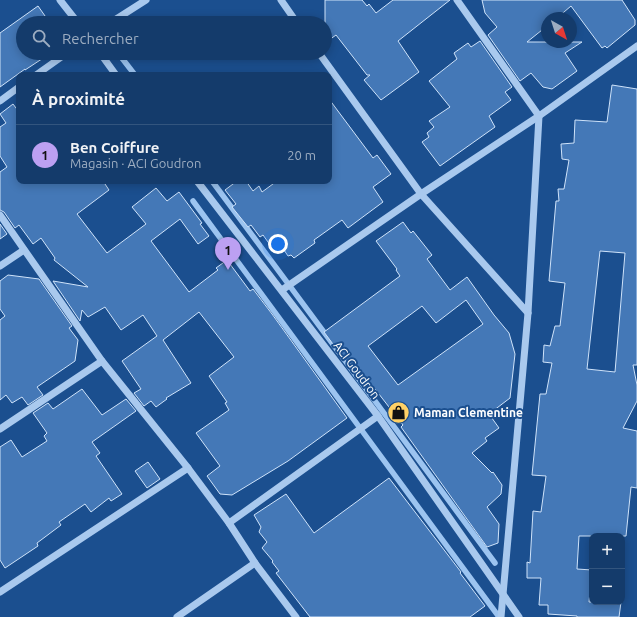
<!DOCTYPE html>
<html lang="fr">
<head>
<meta charset="utf-8">
<style>
  body { margin:0; font-family:Ubuntu,sans-serif; background:#214673; color:#f1f3f6 }
  .controls { position:absolute; right:12px; bottom:12px; display:grid; overflow:hidden; border-radius:8px; box-shadow:0 2px 10px #0003 }
  .controls button { width:36px; height:36px; display:grid; place-items:center; padding:0; border:0; border-bottom:1px solid #33557e; background:#143b6b; color:#f1f3f6; font:20px sans-serif }
  .compass { position:absolute; left:541px; top:12px; width:36px; height:36px; border-radius:50%; background:#143b6b; box-shadow:0 2px 10px #0003; rotate:141deg }
  .you { position:absolute; left:278px; top:244px; width:14px; height:14px; margin:-10px; border:3px solid #fff; border-radius:50%; background:#1a73e8; box-shadow:0 0 0 6px #1a73e833 }
  .badge { display:grid; place-items:center; width:26px; height:26px; border-radius:50%; background:#bca0f2; color:#111; font-size:13px; font-weight:700 }
  .pin { position:absolute; translate:-50% -33px; filter:drop-shadow(0 1px 2px #0008) }
  .pin::after { content:''; position:absolute; top:21px; width:14px; height:12px; background:inherit; clip-path:polygon(0 0,100% 0,50% 100%) }
  .list { margin:0; padding:0; list-style:none }
  h2 { display:flex; justify-content:space-between; align-items:center; height:52px; margin:0; padding:0 16px; font-size:17px }
  h2 small { font-size:13px; font-weight:400; color:#9dadc1 }
  .list li { display:grid; grid-template-columns:26px 1fr auto; gap:12px; align-items:center; box-sizing:border-box; height:60px; padding:0 16px; border-top:1px solid #33557e }
  .list b { display:block; font-size:15px; white-space:nowrap }
  .list p { margin:0; font-size:13px; white-space:nowrap; color:#9dadc1 }
  .list em { font-size:13px; font-style:normal; color:#9dadc1 }
  .icon { flex:none; width:22px; height:22px; fill:none; stroke:currentColor; stroke-width:2; stroke-linecap:round; stroke-linejoin:round }
  .map { position:relative; flex:none; width:637px; height:617px; overflow:hidden }
  .search { position:absolute; background:#143b6b; box-shadow:0 2px 10px #0003; left:16px; top:16px; width:316px; height:44px; display:flex; align-items:center; gap:10px; box-sizing:border-box; padding:0 14px; border-radius:22px; color:#9dadc1; font-size:15px }
  .panel { position:absolute; background:#143b6b; box-shadow:0 2px 10px #0003; left:16px; top:72px; width:316px; height:112px; border-radius:8px }
  .map>svg:first-child { display:block }
  .lines { fill:none; stroke-linecap:round; stroke-linejoin:round }
  .stream { stroke:#9cc4f0; stroke-width:5.5 }
  .building { fill:#4478b7; stroke:#cfe3fa; fill-rule:evenodd }
  .minor { stroke:#a9c9ee; stroke-width:7 }
  .labels { text-anchor:middle; dominant-baseline:central; stroke-width:4; stroke-linejoin:round; paint-order:stroke }
  .street-label { font-size:12px; fill:#fff; stroke:#1b4f8f }
  .poi-label { font-size:12px; font-weight:bold; fill:#fff; stroke:#1b4f8f; text-anchor:start }
</style>
</head>
<body>
<div class="map">
<svg width="637" height="617" viewBox="0 0 637 617">
  <rect width="100%" height="100%" fill="#1b4f8f"/>
  <g class="lines">
    <g class="stream">
      <polyline points="118,53 135,75"/>
      <polyline points="212,181 495,563"/>
      <polyline points="193,201 499,617"/>
    </g>
  </g>
  <g class="building">
    <polygon points="325,0 362,0 367,6 369,4 376,13 393,0 450,0 398,41 419,72 381,100 364,80 370,75 367,75 336,35 325,43"/>
    <polygon points="482,0 622,0 635,20 635,25 607,48 605,46 602,48 571,6 557,18 547,18 547,26 527,42 582,42 565,53 577,71 552,89 543,87 531,73 520,81 488,35 497,27 485,13"/>
    <polygon points="38,6 50,23 23,23 23,53 51,53 25,70 25,69 0,87 0,33"/>
    <polygon points="480,41 512,87 505,92 511,100 489,116 495,127 440,166 422,142 429,137 427,133 434,127 429,121 450,107 429,81 457,59 454,53 468,43 471,47"/>
    <path d="M612,85l25,4v276h-4l4,20v16l-14,27 14,3v57l-6,-1 -5,49h-47l-2,33 15,1 -3,32h32l-2,15h-42v-1l-29,-2v-9h-9l2,-27h-14v-16l3,1 3,-52 8,1 5,-36 -14,-1 8,-81h6l6,-31 -9,-1 1,-17 6,1 5,-20h5l5,-43 -16,-2 7,-80h3l-1,-12h6l5,-29 -7,-1 -1,-15 13,-1 1,-23 32,2zM600,251l25,2 -10,119 -28,-3z"/>
    <polygon points="329,99 373,158 377,155 391,174 373,187 383,202 348,228 342,220 314,240 315,243 294,258 291,255 288,256 284,250 281,252 277,247 273,249 263,235 260,237 251,225 248,227 232,207 236,204 225,190 237,181 246,181 253,191 259,186 262,192 277,181 329,181"/>
    <polygon points="13,104 19,112 19,181 103,181 109,190 77,214 107,253 146,224 132,207 156,188 167,201 179,192 202,223 200,224 209,236 198,244 180,219 151,241 189,292 218,270 216,268 227,260 250,291 253,289 272,314 347,418 288,461 232,495 220,494 207,476 220,466 196,433 229,410 225,403 227,402 209,376 234,357 199,312 163,340 191,383 166,398 167,399 156,407 151,401 144,406 134,393 141,389 122,361 157,336 143,315 121,330 105,307 88,317 82,310 80,321 53,281 88,287 54,260 55,258 41,238 33,244 19,225 15,228 4,212 0,210 0,172 7,167 0,156 0,127 6,123 0,114"/>
    <path d="M403,222l8,11 2,-2 19,24 -5,4 23,31 17,-13 27,38 15,18 6,21 -5,44 -21,16 10,14 -14,10 2,3 -15,12 20,20 1,-1 9,13 -1,9 -14,13 12,17 -1,19 -11,4 -86,-120 2,-2 -28,-36 -3,2 -23,-30 -2,2 -23,-31 76,-56 -4,-6 1,-1 -21,-28zM466,300l17,24 -85,61 -30,-39 54,-40 14,17z"/>
    <polygon points="0,224 7,234 0,239"/>
    <polygon points="8,275 39,279 72,326 69,328 78,340 75,361 37,387 43,395 28,405 22,397 12,403 6,395 0,400 0,320 5,316 0,309 0,281"/>
    <polygon points="82,389 102,415 126,399 136,411 92,442 100,453 96,456 122,494 111,501 109,498 91,512 85,504 59,522 61,525 37,543 38,546 5,568 0,560 0,447 11,440 22,457 47,441 44,436 47,433 33,413 48,403 53,409"/>
    <polygon points="148,462 160,479 147,488 135,471"/>
    <polygon points="389,478 461,572 460,573 485,606 470,617 310,617 276,573 279,571 272,562 273,561 262,548 267,542 259,532 261,527 254,515 286,494 314,533"/>
  </g>
  <g class="lines">
    <g class="minor">
      <polyline points="60,0 78,23"/>
      <polyline points="281,0 297,23"/>
      <polyline points="457,0 539,116 528,313 501,617"/>
      <polyline points="110,23 146,0"/>
      <polyline points="100,53 116,75"/>
      <polyline points="319,53 421,194 528,313"/>
      <polyline points="36,75 67,53"/>
      <polyline points="0,101 19,87"/>
      <polyline points="197,181 378,416 519,617"/>
      <polyline points="0,215 102,361 188,468 229,523 255,563 296,617"/>
      <polyline points="0,266 24,250"/>
      <polyline points="282,290 421,194 539,116 637,46"/>
      <polyline points="0,429 102,361"/>
      <polyline points="229,523 378,416"/>
      <polyline points="0,592 188,468"/>
      <polyline points="177,617 255,563"/>
    </g>
  </g>
  <defs>
    <symbol id="shop-disc" viewBox="-11 -11 22 22"><circle r="9.5" fill="#ffd166" stroke="#1b4f8f"/><path d="M-5-2.5h2.3a2.7 3.5 0 0 1 5.4 0H5L5.5 6h-11ZM-1.5-2.5h3a1.5 2.3 0 0 0-3 0Z" fill="#111"/></symbol>
  </defs>
  <g fill-rule="evenodd">
    <use href="#shop-disc" x="386" y="400" width="25" height="25"/>
  </g>
  <g class="labels">
    <g class="street-label">
      <text transform="translate(357 370) rotate(53)">ACI Goudron</text>
    </g>
    <g class="poi-label">
      <text x="414" y="412">Maman Clementine</text>
    </g>
  </g>
</svg>
<div class="controls">
<button>+</button>
<button>−</button>
</div>
<svg class="compass" viewBox="-18 -18 36 36"><path d="M0-13l5 13h-10z" fill="#e53935"/><path d="M0 13l5-13h-10z" fill="#9dadc1"/></svg>
<div class="you"></div>
<div class="pin badge" style="left:228px;top:270px">1</div>
<div class="search"><svg class="icon" aria-label="search" viewBox="0 0 24 24"><circle cx="10" cy="10" r="6"/><path d="M15 15l6 6"/></svg>Rechercher</div>
<section class="panel">
<h2>À proximité<small></small></h2>
<ul class="list">
<li><span class="badge">1</span><div><b>Ben Coiffure</b><p>Magasin · ACI Goudron</p></div><em>20 m</em></li>
</ul>
</section>
</div>
</body>
</html>
